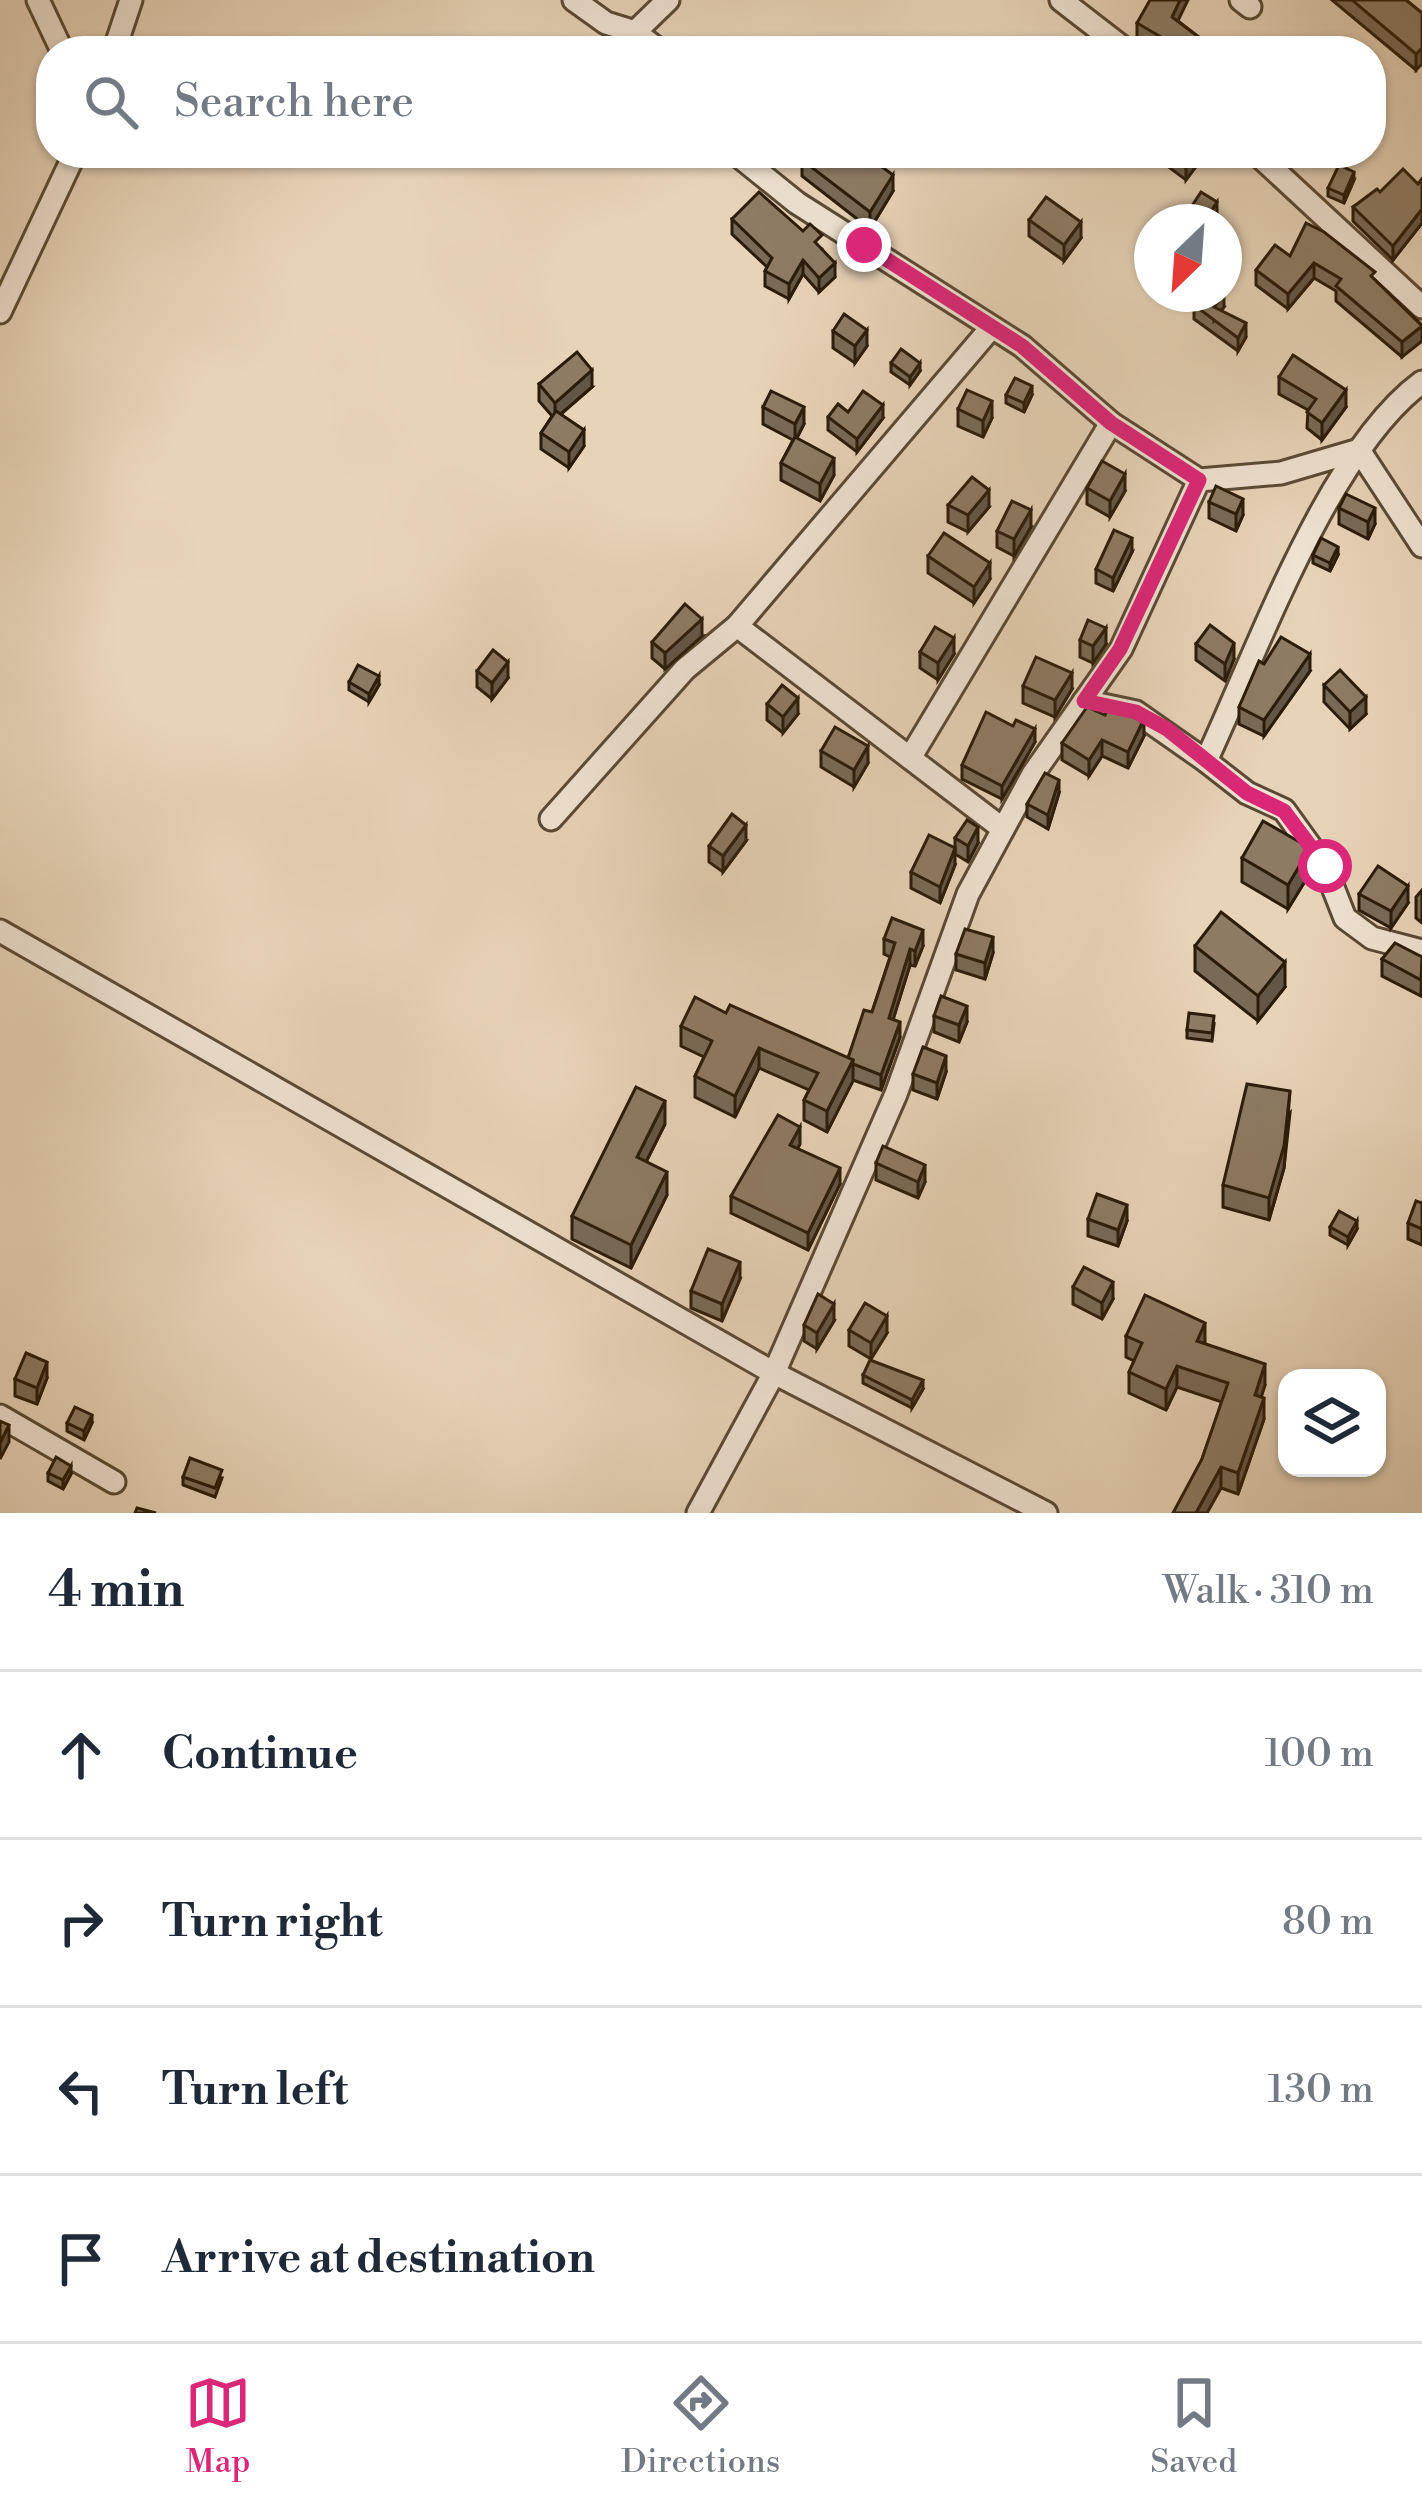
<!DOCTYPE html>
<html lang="en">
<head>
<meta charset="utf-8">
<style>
  body { margin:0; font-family:"Libre Bodoni",serif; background:#f2f2f3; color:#1f2937 }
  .controls { position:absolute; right:36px; bottom:36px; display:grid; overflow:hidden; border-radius:24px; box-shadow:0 3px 9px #0004 }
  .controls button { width:108px; height:108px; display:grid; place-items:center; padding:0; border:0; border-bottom:3px solid #e0e1e3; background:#fff; color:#1f2937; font:60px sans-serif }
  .compass { position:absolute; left:1134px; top:204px; width:108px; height:108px; border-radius:50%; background:#fff; box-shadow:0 3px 9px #0004; rotate:205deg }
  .stop { position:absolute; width:36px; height:36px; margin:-27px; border:9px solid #db2777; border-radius:50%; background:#fff }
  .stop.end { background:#db2777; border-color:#fff; box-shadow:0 3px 12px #0008 }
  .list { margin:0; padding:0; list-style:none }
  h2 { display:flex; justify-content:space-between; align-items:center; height:156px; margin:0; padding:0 48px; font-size:51px }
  h2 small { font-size:39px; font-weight:400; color:#747a83 }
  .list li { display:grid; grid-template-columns:78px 1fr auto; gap:36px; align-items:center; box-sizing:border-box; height:168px; padding:0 48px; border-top:3px solid #e0e1e3 }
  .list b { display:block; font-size:45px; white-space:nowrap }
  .list em { font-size:39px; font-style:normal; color:#747a83 }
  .icon { flex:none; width:66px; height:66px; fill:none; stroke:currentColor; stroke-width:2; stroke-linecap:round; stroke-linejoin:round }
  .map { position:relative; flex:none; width:1422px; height:1513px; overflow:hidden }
  .search { position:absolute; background:#fff; box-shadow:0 3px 9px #0004; left:36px; right:36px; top:36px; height:132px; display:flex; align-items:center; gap:30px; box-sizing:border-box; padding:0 42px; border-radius:48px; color:#747a83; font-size:45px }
  .sheet { height:828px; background:#fff }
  nav { display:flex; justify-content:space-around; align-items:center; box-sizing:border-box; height:168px; border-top:3px solid #e0e1e3; background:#fff; font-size:33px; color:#747a83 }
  nav a { display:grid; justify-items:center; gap:6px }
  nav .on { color:#db2777 }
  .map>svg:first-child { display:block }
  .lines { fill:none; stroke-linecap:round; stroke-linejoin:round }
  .minor-casing { stroke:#5a4a34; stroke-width:27 }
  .minor { stroke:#efe2d1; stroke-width:21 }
  .wall { fill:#796a56; stroke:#2b1c08; stroke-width:3 }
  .shaded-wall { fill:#635646; stroke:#2b1c08; stroke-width:3 }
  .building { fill:#8d7b64; stroke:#2b1c08; stroke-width:3 }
  .route { stroke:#db2777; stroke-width:15 }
</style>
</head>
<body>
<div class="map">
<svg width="1422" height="1513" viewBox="0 0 1422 1513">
  <rect width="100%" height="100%" fill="#e7d3b8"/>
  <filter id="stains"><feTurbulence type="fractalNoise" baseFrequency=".00167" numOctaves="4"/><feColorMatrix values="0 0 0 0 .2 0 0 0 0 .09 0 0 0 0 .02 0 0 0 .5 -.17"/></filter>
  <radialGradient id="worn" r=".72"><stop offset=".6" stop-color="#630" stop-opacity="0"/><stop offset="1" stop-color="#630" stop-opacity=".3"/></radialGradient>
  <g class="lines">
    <defs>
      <g id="minor">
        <polyline points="38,0 62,51"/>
        <polyline points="574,0 606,23 635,32 668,0"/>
        <polyline points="1061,0 1127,51"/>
        <polyline points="1241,0 1250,7"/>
        <polyline points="635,32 660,51"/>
        <polyline points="114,51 131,0"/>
        <polyline points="735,153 797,203 1022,346 1111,423 1199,480"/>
        <polyline points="1256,153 1422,307"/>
        <polyline points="0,312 75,153"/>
        <polyline points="737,626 1003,829"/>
        <path d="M1084,701l52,11 70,49c51,-109 122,-310 216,-379"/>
        <polyline points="910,758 1111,423"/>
        <polyline points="1206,761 1247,793 1284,810 1325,867 1345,918 1372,938 1422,951"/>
        <polyline points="551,819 685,669 737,626 991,328"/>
        <polyline points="0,931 774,1373 1046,1513"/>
        <polyline points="0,1416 114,1482"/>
        <polyline points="698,1513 774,1373 896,1094 968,894 1033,774 1121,649 1199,480 1281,473 1359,450 1422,546"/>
      </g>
    </defs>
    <use href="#minor" class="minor-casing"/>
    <use href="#minor" class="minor"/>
  </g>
  <g class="wall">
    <polygon points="1332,0 1406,0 1422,13 1416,70"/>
    <polygon points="1178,21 1217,51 1154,51 1137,40 1137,23"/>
    <polygon points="1158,153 1206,153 1186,180 1158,159"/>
    <polygon points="802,160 893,191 870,229 802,176"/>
    <polygon points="1422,179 1422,223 1393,260 1353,221 1353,207 1380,192 1418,184"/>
    <polygon points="1354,180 1344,203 1328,196 1328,188"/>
    <polygon points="732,219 822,249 835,277 819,292 803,274 789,299 765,286 765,271 767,267 732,234"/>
    <polygon points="1029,220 1081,238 1064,261 1029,236"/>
    <polygon points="1290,256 1375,280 1422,325 1402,357 1336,301 1336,291 1314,278 1288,309 1256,285 1256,270"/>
    <polygon points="1194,305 1224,307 1221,311 1246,337 1238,351 1194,319"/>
    <polygon points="833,331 867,346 855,363 833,348"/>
    <polygon points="891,363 920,371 910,385 891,372"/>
    <polygon points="1279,377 1346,407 1322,440 1307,428 1308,410 1279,394"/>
    <polygon points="539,384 592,387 561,414 584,446 569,468 541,449 541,433 552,416 539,401"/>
    <polygon points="1006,395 1032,395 1024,412 1006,403"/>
    <polygon points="763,407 804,424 797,438 834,475 820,501 781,480 781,463 793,440 763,424"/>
    <polygon points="958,409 992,418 983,437 958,426"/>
    <polygon points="848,412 883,418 857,452 828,430 828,417"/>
    <polygon points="1087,488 1125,491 1110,517 1087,504"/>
    <polygon points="1209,502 1243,515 1236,531 1209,518"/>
    <polygon points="948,505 989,507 968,532 948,522"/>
    <polygon points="1339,508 1375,524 1368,539 1339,524"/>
    <polygon points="1031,527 1014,556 997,547 997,531"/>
    <polygon points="1132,552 1113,591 1096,583 1096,569"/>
    <polygon points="1313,555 1338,555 1330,571 1313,563"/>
    <polygon points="928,556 990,579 974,603 928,573"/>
    <polygon points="702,636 665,669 652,658 652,642"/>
    <polygon points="1080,640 1106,644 1093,663 1080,657"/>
    <polygon points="1196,644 1234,659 1225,681 1196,660"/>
    <polygon points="920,652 954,654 938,680 920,668"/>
    <polygon points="1264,664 1310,671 1264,736 1239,724 1239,707"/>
    <polygon points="477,671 508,678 492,699 477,687"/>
    <polygon points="349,682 379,685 369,702 349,690"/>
    <polygon points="1324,685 1366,714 1350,729 1324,702"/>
    <polygon points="1023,686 1072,689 1055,717 1023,703"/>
    <polygon points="767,704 798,714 783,733 767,720"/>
    <polygon points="1013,726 1035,742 1002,799 962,779 962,765"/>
    <polygon points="1144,736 1128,768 1102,756 1089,776 1062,760 1062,743"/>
    <polygon points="821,751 868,763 854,787 821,767"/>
    <polygon points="1059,793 1048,829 1027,817 1027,804"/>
    <polygon points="955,838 978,843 968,862 955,854"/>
    <polygon points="746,841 723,872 709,862 709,846"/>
    <polygon points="1242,858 1310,873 1288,909 1242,882"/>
    <polygon points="955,865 940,903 911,888 911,872"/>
    <polygon points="1422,890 1422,923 1416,918 1416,897"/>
    <polygon points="1359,894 1408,903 1391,928 1359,910"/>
    <polygon points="884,939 923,946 915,966 910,965 893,1019 900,1037 881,1090 853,1080 827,1132 804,1120 804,1100 809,1090 759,1068 735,1117 695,1097 695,1076 704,1057 681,1046 681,1026 726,1013 848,1058 872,1012 890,957 884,954"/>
    <polygon points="1195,946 1285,987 1258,1021 1195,971"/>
    <polygon points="993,953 985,979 956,970 956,954"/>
    <polygon points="1422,957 1421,996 1382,976 1382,959"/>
    <polygon points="934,1016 967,1022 959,1042 934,1032"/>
    <polygon points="1214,1024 1212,1041 1187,1038 1187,1030"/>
    <polygon points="946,1072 937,1099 913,1090 913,1074"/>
    <polygon points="1290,1113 1284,1168 1269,1220 1223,1207 1223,1185"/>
    <polygon points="665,1124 646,1162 667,1195 631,1268 572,1239 572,1216"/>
    <polygon points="800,1144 797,1149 840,1184 808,1250 731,1213 731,1196"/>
    <polygon points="876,1163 925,1182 918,1198 876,1180"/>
    <polygon points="1422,1203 1422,1245 1408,1239 1408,1223"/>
    <polygon points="1088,1219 1127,1221 1118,1246 1088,1236"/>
    <polygon points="1330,1227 1357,1229 1348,1245 1330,1235"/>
    <polygon points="740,1279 722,1321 691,1308 691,1291"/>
    <polygon points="1073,1287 1113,1299 1102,1319 1073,1304"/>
    <polygon points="834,1321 817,1349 804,1341 804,1325"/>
    <polygon points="849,1330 887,1333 871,1359 849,1346"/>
    <polygon points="1126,1336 1205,1344 1265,1385 1261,1397 1264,1419 1238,1494 1221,1488 1202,1459 1222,1402 1177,1387 1166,1410 1129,1393 1129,1372 1134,1361 1126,1357"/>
    <polygon points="863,1375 923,1389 912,1408 863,1383"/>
    <polygon points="47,1378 37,1404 15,1396 15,1379"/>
    <polygon points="67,1423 92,1423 84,1440 67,1431"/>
    <polygon points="48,1473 71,1474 63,1489 48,1481"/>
    <polygon points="183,1477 222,1478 215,1497 183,1485"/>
  </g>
  <g class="shaded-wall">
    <polygon points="1180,0 1188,0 1172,33 1172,17"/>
    <polygon points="1422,48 1422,64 1416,70 1416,54"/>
    <polygon points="1193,153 1206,153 1186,180 1186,164"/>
    <polygon points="1354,172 1354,180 1344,203 1344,195"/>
    <polygon points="893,175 893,191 870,229 870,212"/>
    <polygon points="1217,202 1217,219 1215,222 1204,222"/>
    <polygon points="1422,209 1422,223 1393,260 1393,246"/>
    <polygon points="1081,222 1081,238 1064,261 1064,245"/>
    <polygon points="803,260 803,274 789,299 789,284"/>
    <polygon points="835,263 835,277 819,292 819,278"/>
    <polygon points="1314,263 1314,278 1288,309 1288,294"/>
    <polygon points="1224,293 1224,307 1214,320 1214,307"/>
    <polygon points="1246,323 1246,337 1238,351 1238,338"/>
    <polygon points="1422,326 1422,341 1402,357 1402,342"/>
    <polygon points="867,330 867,346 855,363 855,346"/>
    <polygon points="920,363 920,371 910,385 910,377"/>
    <polygon points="592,370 592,387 555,419 555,403"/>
    <polygon points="1032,386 1032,395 1024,412 1024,403"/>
    <polygon points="1346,390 1346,407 1322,440 1322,423"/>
    <polygon points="992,401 992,418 983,437 983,421"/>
    <polygon points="883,405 883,418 857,452 857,439"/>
    <polygon points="804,407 804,424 795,441 795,424"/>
    <polygon points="584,430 584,446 569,468 569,452"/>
    <polygon points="834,458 834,475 820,501 820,484"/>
    <polygon points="1125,474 1125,491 1110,517 1110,501"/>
    <polygon points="989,490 989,507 968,532 968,515"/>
    <polygon points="1243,499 1243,515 1236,531 1236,514"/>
    <polygon points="1375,508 1375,524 1368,539 1368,522"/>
    <polygon points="1031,510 1031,527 1014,556 1014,539"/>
    <polygon points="1132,538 1132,552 1113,591 1113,578"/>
    <polygon points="1338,547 1338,555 1330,571 1330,563"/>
    <polygon points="990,563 990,579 974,603 974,587"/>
    <polygon points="702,619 702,636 665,669 665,653"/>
    <polygon points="1106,628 1106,644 1093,663 1093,646"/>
    <polygon points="954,638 954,654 938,680 938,663"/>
    <polygon points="1234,643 1234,659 1225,681 1225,664"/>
    <polygon points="1310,654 1310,671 1264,736 1264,720"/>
    <polygon points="508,662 508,678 492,699 492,683"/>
    <polygon points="1072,673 1072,689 1055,717 1055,700"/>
    <polygon points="379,676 379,685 369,702 369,694"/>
    <polygon points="1366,697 1366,714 1350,729 1350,712"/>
    <polygon points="798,698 798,714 783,733 783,717"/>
    <polygon points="1144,719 1144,736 1128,768 1128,752"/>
    <polygon points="1035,729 1035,742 1002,799 1002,786"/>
    <polygon points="1102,740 1102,756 1089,776 1089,760"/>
    <polygon points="868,746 868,763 854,787 854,770"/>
    <polygon points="1059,780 1059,793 1048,829 1048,815"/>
    <polygon points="746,825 746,841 723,872 723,856"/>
    <polygon points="978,827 978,843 968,862 968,846"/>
    <polygon points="955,848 955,865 940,903 940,887"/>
    <polygon points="1310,848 1310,873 1288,909 1288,885"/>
    <polygon points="1408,886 1408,903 1391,928 1391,911"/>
    <polygon points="923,930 923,946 915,966 915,951"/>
    <polygon points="993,937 993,953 985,979 985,963"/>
    <polygon points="910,949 910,965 889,1033 889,1018"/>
    <polygon points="1285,962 1285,987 1258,1021 1258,996"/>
    <polygon points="967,1006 967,1022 959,1042 959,1025"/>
    <polygon points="900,1022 900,1037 881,1090 881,1075"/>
    <polygon points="759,1048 759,1068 735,1117 735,1096"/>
    <polygon points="946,1056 946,1072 937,1099 937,1083"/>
    <polygon points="853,1060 853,1081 827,1132 827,1111"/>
    <polygon points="1290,1091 1284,1168 1269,1220 1269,1198"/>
    <polygon points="665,1101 665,1124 637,1180 637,1157"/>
    <polygon points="800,1127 800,1144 790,1162 790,1145"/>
    <polygon points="925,1165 925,1182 918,1198 918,1182"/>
    <polygon points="840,1168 840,1184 808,1250 808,1233"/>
    <polygon points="667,1172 667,1195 631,1268 631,1245"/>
    <polygon points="1127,1205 1127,1221 1118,1246 1118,1230"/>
    <polygon points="1357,1221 1357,1229 1348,1245 1348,1237"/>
    <polygon points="740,1262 740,1279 722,1321 722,1304"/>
    <polygon points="1113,1282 1113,1299 1102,1319 1102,1303"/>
    <polygon points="834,1304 834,1321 817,1349 817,1333"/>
    <polygon points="887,1316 887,1333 871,1359 871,1343"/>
    <polygon points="1205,1323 1205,1345 1197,1341"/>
    <polygon points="47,1362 47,1378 37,1404 37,1388"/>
    <polygon points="1265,1364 1265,1385 1255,1416 1255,1395"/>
    <polygon points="1177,1366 1177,1387 1166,1410 1166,1389"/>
    <polygon points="923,1380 923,1389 912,1408 912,1400"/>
    <polygon points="1264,1398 1264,1419 1238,1494 1238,1473"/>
    <polygon points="92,1415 92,1423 84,1440 84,1431"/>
    <polygon points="9,1425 9,1442 0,1459 0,1443"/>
    <polygon points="71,1466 71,1474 63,1489 63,1480"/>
    <polygon points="1221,1467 1221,1488 1207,1513 1196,1513"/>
  </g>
  <g class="building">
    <polygon points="1150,0 1180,0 1172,17 1217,51 1163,51 1154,44 1161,37 1137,23"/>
    <polygon points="1352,0 1406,0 1422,13 1422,48 1416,54"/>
    <polygon points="1265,39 1282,51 1257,51"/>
    <polygon points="807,153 863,153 893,175 870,212 802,160"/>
    <polygon points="1172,153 1193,153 1186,164"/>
    <polygon points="1339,165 1354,172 1344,195 1328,188"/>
    <polygon points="1403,169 1418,184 1422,179 1422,209 1393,246 1353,207 1377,189 1380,192"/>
    <polygon points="759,192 803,231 810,224 822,235 815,242 835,263 819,278 803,260 789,284 765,271 772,258 732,219"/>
    <polygon points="1201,192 1217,202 1204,222 1198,222 1186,215"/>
    <polygon points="1046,197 1081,222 1064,245 1029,220"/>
    <polygon points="1306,223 1324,232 1375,272 1371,276 1422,326 1402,342 1336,286 1341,279 1314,263 1288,294 1256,270 1275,245 1290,256"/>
    <polygon points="1202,294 1224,294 1214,307 1246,323 1238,338 1194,305"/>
    <polygon points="844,314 867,330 855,346 833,331"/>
    <polygon points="901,349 920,363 910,377 891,363"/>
    <polygon points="577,352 592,370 555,403 539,384"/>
    <polygon points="1293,355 1346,390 1322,423 1307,412 1316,399 1279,377"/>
    <polygon points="1015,378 1032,386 1024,403 1006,395"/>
    <polygon points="967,390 992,401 983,421 958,409"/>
    <polygon points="771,391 804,407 795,424 763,407"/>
    <polygon points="863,391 883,405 857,439 828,417 838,404 848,412"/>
    <polygon points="556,411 584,430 569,452 541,433"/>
    <polygon points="795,437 834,458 820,484 781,463"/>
    <polygon points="1102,461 1125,474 1110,501 1087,488"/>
    <polygon points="972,477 989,490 968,515 948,505"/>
    <polygon points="1216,486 1243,499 1236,514 1209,502"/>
    <polygon points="1346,494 1375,508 1368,522 1339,508"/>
    <polygon points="1012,501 1031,510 1014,539 997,531"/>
    <polygon points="1114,530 1132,538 1113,578 1096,569"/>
    <polygon points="944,533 990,563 974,587 928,556"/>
    <polygon points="1321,538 1338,547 1330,563 1313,555"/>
    <polygon points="685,604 702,619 665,653 652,642"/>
    <polygon points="1088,620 1106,628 1093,646 1080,640"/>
    <polygon points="1210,625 1234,643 1225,664 1196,644"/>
    <polygon points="935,627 954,638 938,663 920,652"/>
    <polygon points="1281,637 1310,654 1264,720 1239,707 1259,661 1264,664"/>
    <polygon points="493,650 508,662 492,683 477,671"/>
    <polygon points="1036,657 1072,673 1055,700 1023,686"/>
    <polygon points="358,665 379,676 369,694 349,682"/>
    <polygon points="1340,670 1366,697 1350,712 1324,685"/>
    <polygon points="782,685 798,698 783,717 767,704"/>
    <polygon points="1110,705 1144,719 1128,752 1102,740 1089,760 1062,743 1087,707 1105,715"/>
    <polygon points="986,712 1013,726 1016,720 1035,729 1002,786 962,765"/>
    <polygon points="835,727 868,746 854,770 821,751"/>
    <polygon points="1045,773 1059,780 1048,815 1027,804"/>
    <polygon points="732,814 746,825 723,856 709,846"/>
    <polygon points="967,820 978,827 968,846 955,838"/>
    <polygon points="1263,821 1310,848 1288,885 1242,858"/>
    <polygon points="929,835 955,848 940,887 911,872"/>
    <polygon points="1378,866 1408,886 1391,911 1359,894"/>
    <polygon points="1221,912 1285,962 1258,996 1195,946"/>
    <polygon points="892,918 923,930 915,951 910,949 889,1018 900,1022 881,1075 853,1064 853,1060 848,1058 864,1010 872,1012 895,943 884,939"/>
    <polygon points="965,929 993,937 985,963 956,954"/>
    <polygon points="1395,943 1422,957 1421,980 1382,959"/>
    <polygon points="941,996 967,1006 959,1025 934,1016"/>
    <polygon points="695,997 726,1013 730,1005 853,1060 827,1111 804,1100 818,1073 759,1048 735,1096 695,1076 712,1041 681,1026"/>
    <polygon points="1189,1013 1214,1016 1212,1033 1187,1030"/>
    <polygon points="923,1047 946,1056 937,1083 913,1074"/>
    <polygon points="1247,1084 1290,1091 1284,1146 1269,1198 1223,1185"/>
    <polygon points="636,1087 665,1101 637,1157 667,1172 631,1245 572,1216"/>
    <polygon points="778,1115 800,1127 790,1145 840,1168 808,1233 731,1196"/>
    <polygon points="883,1146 925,1165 918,1182 876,1163"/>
    <polygon points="1097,1194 1127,1205 1118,1230 1088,1219"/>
    <polygon points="1416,1201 1422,1203 1422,1229 1408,1223"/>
    <polygon points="1339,1211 1357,1221 1348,1237 1330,1227"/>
    <polygon points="708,1249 740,1262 722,1304 691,1291"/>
    <polygon points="1084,1267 1113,1282 1102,1303 1073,1287"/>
    <polygon points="818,1294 834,1304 817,1333 804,1325"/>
    <polygon points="1145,1295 1205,1323 1197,1341 1265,1364 1255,1395 1264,1398 1238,1473 1221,1467 1196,1513 1173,1513 1202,1459 1228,1383 1177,1366 1166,1389 1129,1372 1142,1343 1126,1336"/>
    <polygon points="865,1303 887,1316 871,1343 849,1330"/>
    <polygon points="26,1353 47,1362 37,1388 15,1379"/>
    <polygon points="870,1360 923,1380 912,1400 863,1375"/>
    <polygon points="75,1407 92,1415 84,1431 67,1423"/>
    <polygon points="0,1421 9,1425 0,1443"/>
    <polygon points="56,1457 71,1466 63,1480 48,1473"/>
    <polygon points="190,1458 222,1470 215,1488 183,1477"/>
    <polygon points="137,1508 156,1513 135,1513"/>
  </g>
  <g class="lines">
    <polyline class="route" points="864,245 1022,346 1111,423 1199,480 1120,649 1084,701 1136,712 1167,729 1247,793 1284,811 1325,866"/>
  </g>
  <rect width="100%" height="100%" filter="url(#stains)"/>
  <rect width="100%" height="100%" fill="url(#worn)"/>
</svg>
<div class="controls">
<button><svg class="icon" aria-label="layers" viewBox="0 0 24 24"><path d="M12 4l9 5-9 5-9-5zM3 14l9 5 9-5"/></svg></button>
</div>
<svg class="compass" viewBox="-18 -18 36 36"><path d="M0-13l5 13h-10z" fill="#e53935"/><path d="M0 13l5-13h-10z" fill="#747a83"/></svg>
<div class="stop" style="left:1325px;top:866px"></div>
<div class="stop end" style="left:864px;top:245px"></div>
<div class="search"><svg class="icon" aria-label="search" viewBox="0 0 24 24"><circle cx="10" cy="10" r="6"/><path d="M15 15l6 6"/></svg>Search here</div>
</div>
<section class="sheet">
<h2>4 min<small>Walk · 310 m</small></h2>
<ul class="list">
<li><svg class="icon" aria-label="ahead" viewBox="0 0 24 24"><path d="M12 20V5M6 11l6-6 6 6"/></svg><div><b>Continue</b></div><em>100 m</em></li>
<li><svg class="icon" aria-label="right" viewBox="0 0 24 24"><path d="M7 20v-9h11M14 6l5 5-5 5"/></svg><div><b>Turn right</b></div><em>80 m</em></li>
<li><svg class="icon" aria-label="left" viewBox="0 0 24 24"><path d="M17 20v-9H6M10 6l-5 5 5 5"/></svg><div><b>Turn left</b></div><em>130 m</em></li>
<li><svg class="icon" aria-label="arrive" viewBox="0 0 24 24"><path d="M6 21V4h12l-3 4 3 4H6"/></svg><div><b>Arrive at destination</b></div></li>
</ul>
</section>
<nav>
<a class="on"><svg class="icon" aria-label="map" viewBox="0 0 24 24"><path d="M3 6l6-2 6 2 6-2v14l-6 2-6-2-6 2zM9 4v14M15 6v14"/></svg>Map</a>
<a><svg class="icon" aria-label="directions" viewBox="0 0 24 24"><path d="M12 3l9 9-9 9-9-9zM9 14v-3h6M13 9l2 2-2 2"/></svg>Directions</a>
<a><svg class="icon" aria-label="saved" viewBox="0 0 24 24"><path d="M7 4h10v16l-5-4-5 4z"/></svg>Saved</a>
</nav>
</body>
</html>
